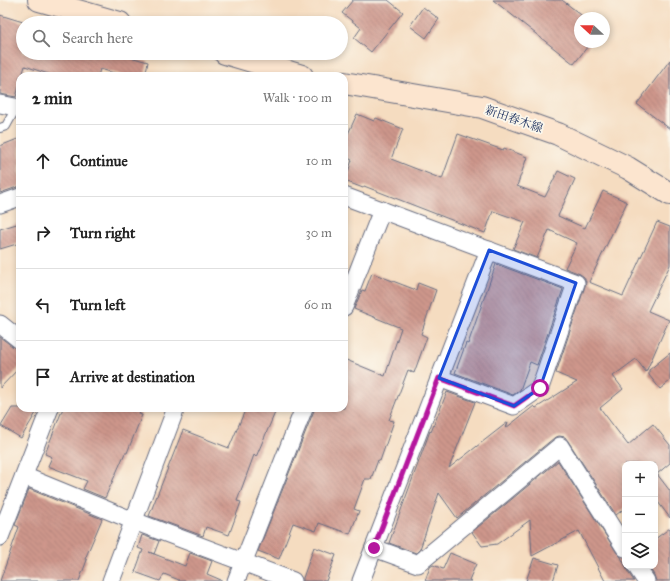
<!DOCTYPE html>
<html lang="en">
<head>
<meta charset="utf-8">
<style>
  body { margin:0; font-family:"IM FELL Great Primer","Noto Serif JP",serif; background:#f2f2f2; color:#222 }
  .controls { position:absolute; right:12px; bottom:12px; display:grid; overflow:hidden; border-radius:8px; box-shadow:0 2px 6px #0003 }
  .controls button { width:36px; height:36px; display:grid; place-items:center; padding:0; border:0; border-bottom:1px solid #e0e0e0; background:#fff; color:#222; font:20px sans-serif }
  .compass { position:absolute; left:574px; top:12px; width:36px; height:36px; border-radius:50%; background:#fff; box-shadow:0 2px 6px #0003; rotate:291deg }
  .stop { position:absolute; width:12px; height:12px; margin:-9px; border:3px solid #b5179e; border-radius:50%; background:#fff }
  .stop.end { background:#b5179e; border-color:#fff; box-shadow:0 1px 4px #0008 }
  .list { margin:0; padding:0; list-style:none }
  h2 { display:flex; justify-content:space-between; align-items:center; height:52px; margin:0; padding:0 16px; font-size:17px }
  h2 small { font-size:13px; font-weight:400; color:#767676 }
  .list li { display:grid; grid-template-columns:26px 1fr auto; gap:12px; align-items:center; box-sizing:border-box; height:72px; padding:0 16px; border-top:1px solid #e0e0e0 }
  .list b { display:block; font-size:15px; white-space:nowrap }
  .list em { font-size:13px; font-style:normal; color:#767676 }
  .icon { flex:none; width:22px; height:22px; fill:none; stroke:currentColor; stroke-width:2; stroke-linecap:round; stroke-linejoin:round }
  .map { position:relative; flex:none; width:670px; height:581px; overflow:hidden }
  .search { position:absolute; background:#fff; box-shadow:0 2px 6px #0003; left:16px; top:16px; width:332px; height:44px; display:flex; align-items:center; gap:10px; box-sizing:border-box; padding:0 14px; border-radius:22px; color:#767676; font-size:15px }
  .panel { position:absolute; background:#fff; box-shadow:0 2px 6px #0003; left:16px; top:72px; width:332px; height:340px; border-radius:12px }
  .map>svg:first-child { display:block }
  .building { fill:url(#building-back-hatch) }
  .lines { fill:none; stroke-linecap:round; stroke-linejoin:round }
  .service-casing { stroke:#676c80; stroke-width:10 }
  .minor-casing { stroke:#676c80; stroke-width:19 }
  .secondary-casing { stroke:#676c80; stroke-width:24 }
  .service { stroke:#fff; stroke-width:8 }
  .minor { stroke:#fff; stroke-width:17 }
  .secondary { stroke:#fce5cf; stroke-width:22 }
  .route { stroke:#b5179e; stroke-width:5 }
  .marked { fill:#1d4ed8; fill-opacity:0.2; stroke:#1d4ed8; stroke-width:3; stroke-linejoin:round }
  .labels { text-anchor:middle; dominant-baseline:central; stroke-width:3.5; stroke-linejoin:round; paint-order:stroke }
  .street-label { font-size:12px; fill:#1b2f5e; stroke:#fbf7ec }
</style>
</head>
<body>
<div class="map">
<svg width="670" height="581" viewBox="0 0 670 581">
  <defs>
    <pattern id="building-back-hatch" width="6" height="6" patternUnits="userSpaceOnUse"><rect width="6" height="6" fill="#ce968b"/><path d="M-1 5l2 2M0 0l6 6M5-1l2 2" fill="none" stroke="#a67b75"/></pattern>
  </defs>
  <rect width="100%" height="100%" fill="#fbf7ec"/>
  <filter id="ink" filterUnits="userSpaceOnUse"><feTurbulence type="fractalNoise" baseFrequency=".025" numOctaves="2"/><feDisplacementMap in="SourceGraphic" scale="8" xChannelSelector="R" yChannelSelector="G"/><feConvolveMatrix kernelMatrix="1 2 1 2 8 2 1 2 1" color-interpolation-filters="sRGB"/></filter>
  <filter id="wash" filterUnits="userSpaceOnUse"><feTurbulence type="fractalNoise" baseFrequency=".012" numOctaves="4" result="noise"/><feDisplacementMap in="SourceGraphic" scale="16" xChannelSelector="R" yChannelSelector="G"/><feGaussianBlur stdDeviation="0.9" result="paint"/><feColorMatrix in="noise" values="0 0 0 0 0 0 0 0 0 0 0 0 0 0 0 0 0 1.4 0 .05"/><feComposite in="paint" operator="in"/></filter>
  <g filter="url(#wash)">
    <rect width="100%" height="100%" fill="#f5dcc0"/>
    <g id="blocks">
      <g class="building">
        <polygon points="353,0 388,0 403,12 371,52 354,38 361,28 342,13"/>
        <polygon points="493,0 562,0 585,18 580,18 580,42 591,42 574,64"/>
        <polygon points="423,7 439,19 426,38 410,26"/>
        <polygon points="0,15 23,22 23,53 116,53 148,62 145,76 125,76 100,69 98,76 54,76 25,66 22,76 20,76 20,83 16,97 0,94"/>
        <polygon points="670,60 670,129 637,104"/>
        <polygon points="357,114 374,121 376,118 403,129 391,159 442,179 458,134 503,150 504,148 527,157 517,186 545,197 558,171 575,179 558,216 585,228 603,191 627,202 589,282 623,296 657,222 670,227 670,265 648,311 669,320 646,372 636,359 613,376 623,389 600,408 628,445 653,424 670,445 670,463 657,474 670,491 670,518 655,498 655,464 625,464 625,508 616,515 568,441 565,437 559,436 554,438 457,518 439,493 420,549 416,553 389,543 430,431 431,432 447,392 475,402 449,468 508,422 506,428 534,406 536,408 577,382 556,373 585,286 586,282 584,277 580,274 565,268 577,243 549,230 537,258 513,249 525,222 493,211 485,233 364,186 363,188 345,181 352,160 344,156 344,132 348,134"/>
        <polygon points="20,138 20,186 0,193 0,146"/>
        <polygon points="20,223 20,243 0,249 0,229"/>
        <polygon points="496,264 563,289 537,365 530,362 520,390 513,395 455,373 466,343 468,344"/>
        <polygon points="372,273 416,290 418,283 436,290 421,334 427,337 414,373 408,370 389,420 394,421 380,461 378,460 371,479 365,479 354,509 359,511 350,534 319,523 316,531 293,523 279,559 258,551 315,408 344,408 344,359 385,376 401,328 354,309 362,290 365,291"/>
        <polygon points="0,337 20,352 20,367 0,388"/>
        <polygon points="670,353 670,381 660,389 649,375 649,370"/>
        <polygon points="12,408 39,408 21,438 1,426"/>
        <polygon points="63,408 142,408 139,414 142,415 127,453 125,453 105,498 83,489 87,481 48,466 52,457 45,454"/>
        <polygon points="246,408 277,408 256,457 254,455 237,501 241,502 229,535 206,527 203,536 149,516 183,430 229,448"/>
        <polygon points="558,461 617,553 621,557 628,572 634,581 605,581 579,531 532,556 530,520 497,544 482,546 472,532"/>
        <polygon points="29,489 102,519 85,559 87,560 79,581 0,581 19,527 15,525"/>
        <polygon points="670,528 670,581 656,581 654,575 648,566 655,566 655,539"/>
        <polygon points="142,535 159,541 154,554 149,552 185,566 190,553 212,561 207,574 221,580 221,581 179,581 179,580 164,574 160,581 135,572 143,550 138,548"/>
        <polygon points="314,547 336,555 326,581 303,581 303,578"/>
        <polygon points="450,553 476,564 469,580 471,581 425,581 430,567 433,565 443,569"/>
        <polygon points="534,558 558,565 553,581 526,581"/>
      </g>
    </g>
  </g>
  <g filter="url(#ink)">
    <use href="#blocks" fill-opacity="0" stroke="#676c80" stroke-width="1"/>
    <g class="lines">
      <defs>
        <polyline id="service" points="0,128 6,126 16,108"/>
        <g id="minor">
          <polyline points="0,104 20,108"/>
          <polyline points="344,196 576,283 540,388 514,406 439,378"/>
          <polyline points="0,204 20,197"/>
          <polyline points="344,307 382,210"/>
          <polyline points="0,324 20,340"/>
          <polyline points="24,476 134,521 293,581"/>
          <polyline points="0,537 50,408"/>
          <polyline points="374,548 418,564 560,446 625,548"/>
          <polyline points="636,566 646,581"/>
          <polyline points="111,581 176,408"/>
          <polyline points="236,581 304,408"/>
          <polyline points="361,581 489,250"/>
        </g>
        <g id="secondary">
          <polyline points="39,0 120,23"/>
          <polyline points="225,53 302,76"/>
          <polyline points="344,83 482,107 558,134 628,168 670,194"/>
        </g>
      </defs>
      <use href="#service" class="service-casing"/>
      <use href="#minor" class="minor-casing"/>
      <use href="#secondary" class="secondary-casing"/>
      <use href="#service" class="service"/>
      <use href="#minor" class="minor"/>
      <use href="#secondary" class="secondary"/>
    </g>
  </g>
  <g class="lines" filter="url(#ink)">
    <polyline class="route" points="374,548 439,378 514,406 540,388"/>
  </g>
  <path class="marked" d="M489,250l87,33 -36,105 -26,18 -75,-28z"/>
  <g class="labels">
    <g class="street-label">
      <text transform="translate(514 119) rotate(19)">新田春木線</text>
    </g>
  </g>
</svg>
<div class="controls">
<button>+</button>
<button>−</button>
<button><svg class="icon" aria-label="layers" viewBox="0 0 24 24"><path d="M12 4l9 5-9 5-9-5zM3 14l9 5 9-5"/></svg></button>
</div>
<svg class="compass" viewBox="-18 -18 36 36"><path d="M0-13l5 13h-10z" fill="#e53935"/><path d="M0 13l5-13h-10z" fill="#767676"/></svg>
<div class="stop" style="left:540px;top:388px"></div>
<div class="stop end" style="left:374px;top:548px"></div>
<div class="search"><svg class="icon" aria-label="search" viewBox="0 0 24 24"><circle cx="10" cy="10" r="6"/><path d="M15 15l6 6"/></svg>Search here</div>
<section class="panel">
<h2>2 min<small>Walk · 100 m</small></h2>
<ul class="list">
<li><svg class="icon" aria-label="ahead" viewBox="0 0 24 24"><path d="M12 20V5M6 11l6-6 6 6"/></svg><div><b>Continue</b></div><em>10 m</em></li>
<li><svg class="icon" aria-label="right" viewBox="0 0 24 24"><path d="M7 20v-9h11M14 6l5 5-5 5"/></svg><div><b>Turn right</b></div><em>30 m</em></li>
<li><svg class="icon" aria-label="left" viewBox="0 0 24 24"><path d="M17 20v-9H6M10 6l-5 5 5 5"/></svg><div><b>Turn left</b></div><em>60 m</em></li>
<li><svg class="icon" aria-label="arrive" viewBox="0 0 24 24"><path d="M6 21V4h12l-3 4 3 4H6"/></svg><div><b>Arrive at destination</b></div></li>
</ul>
</section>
</div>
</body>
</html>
